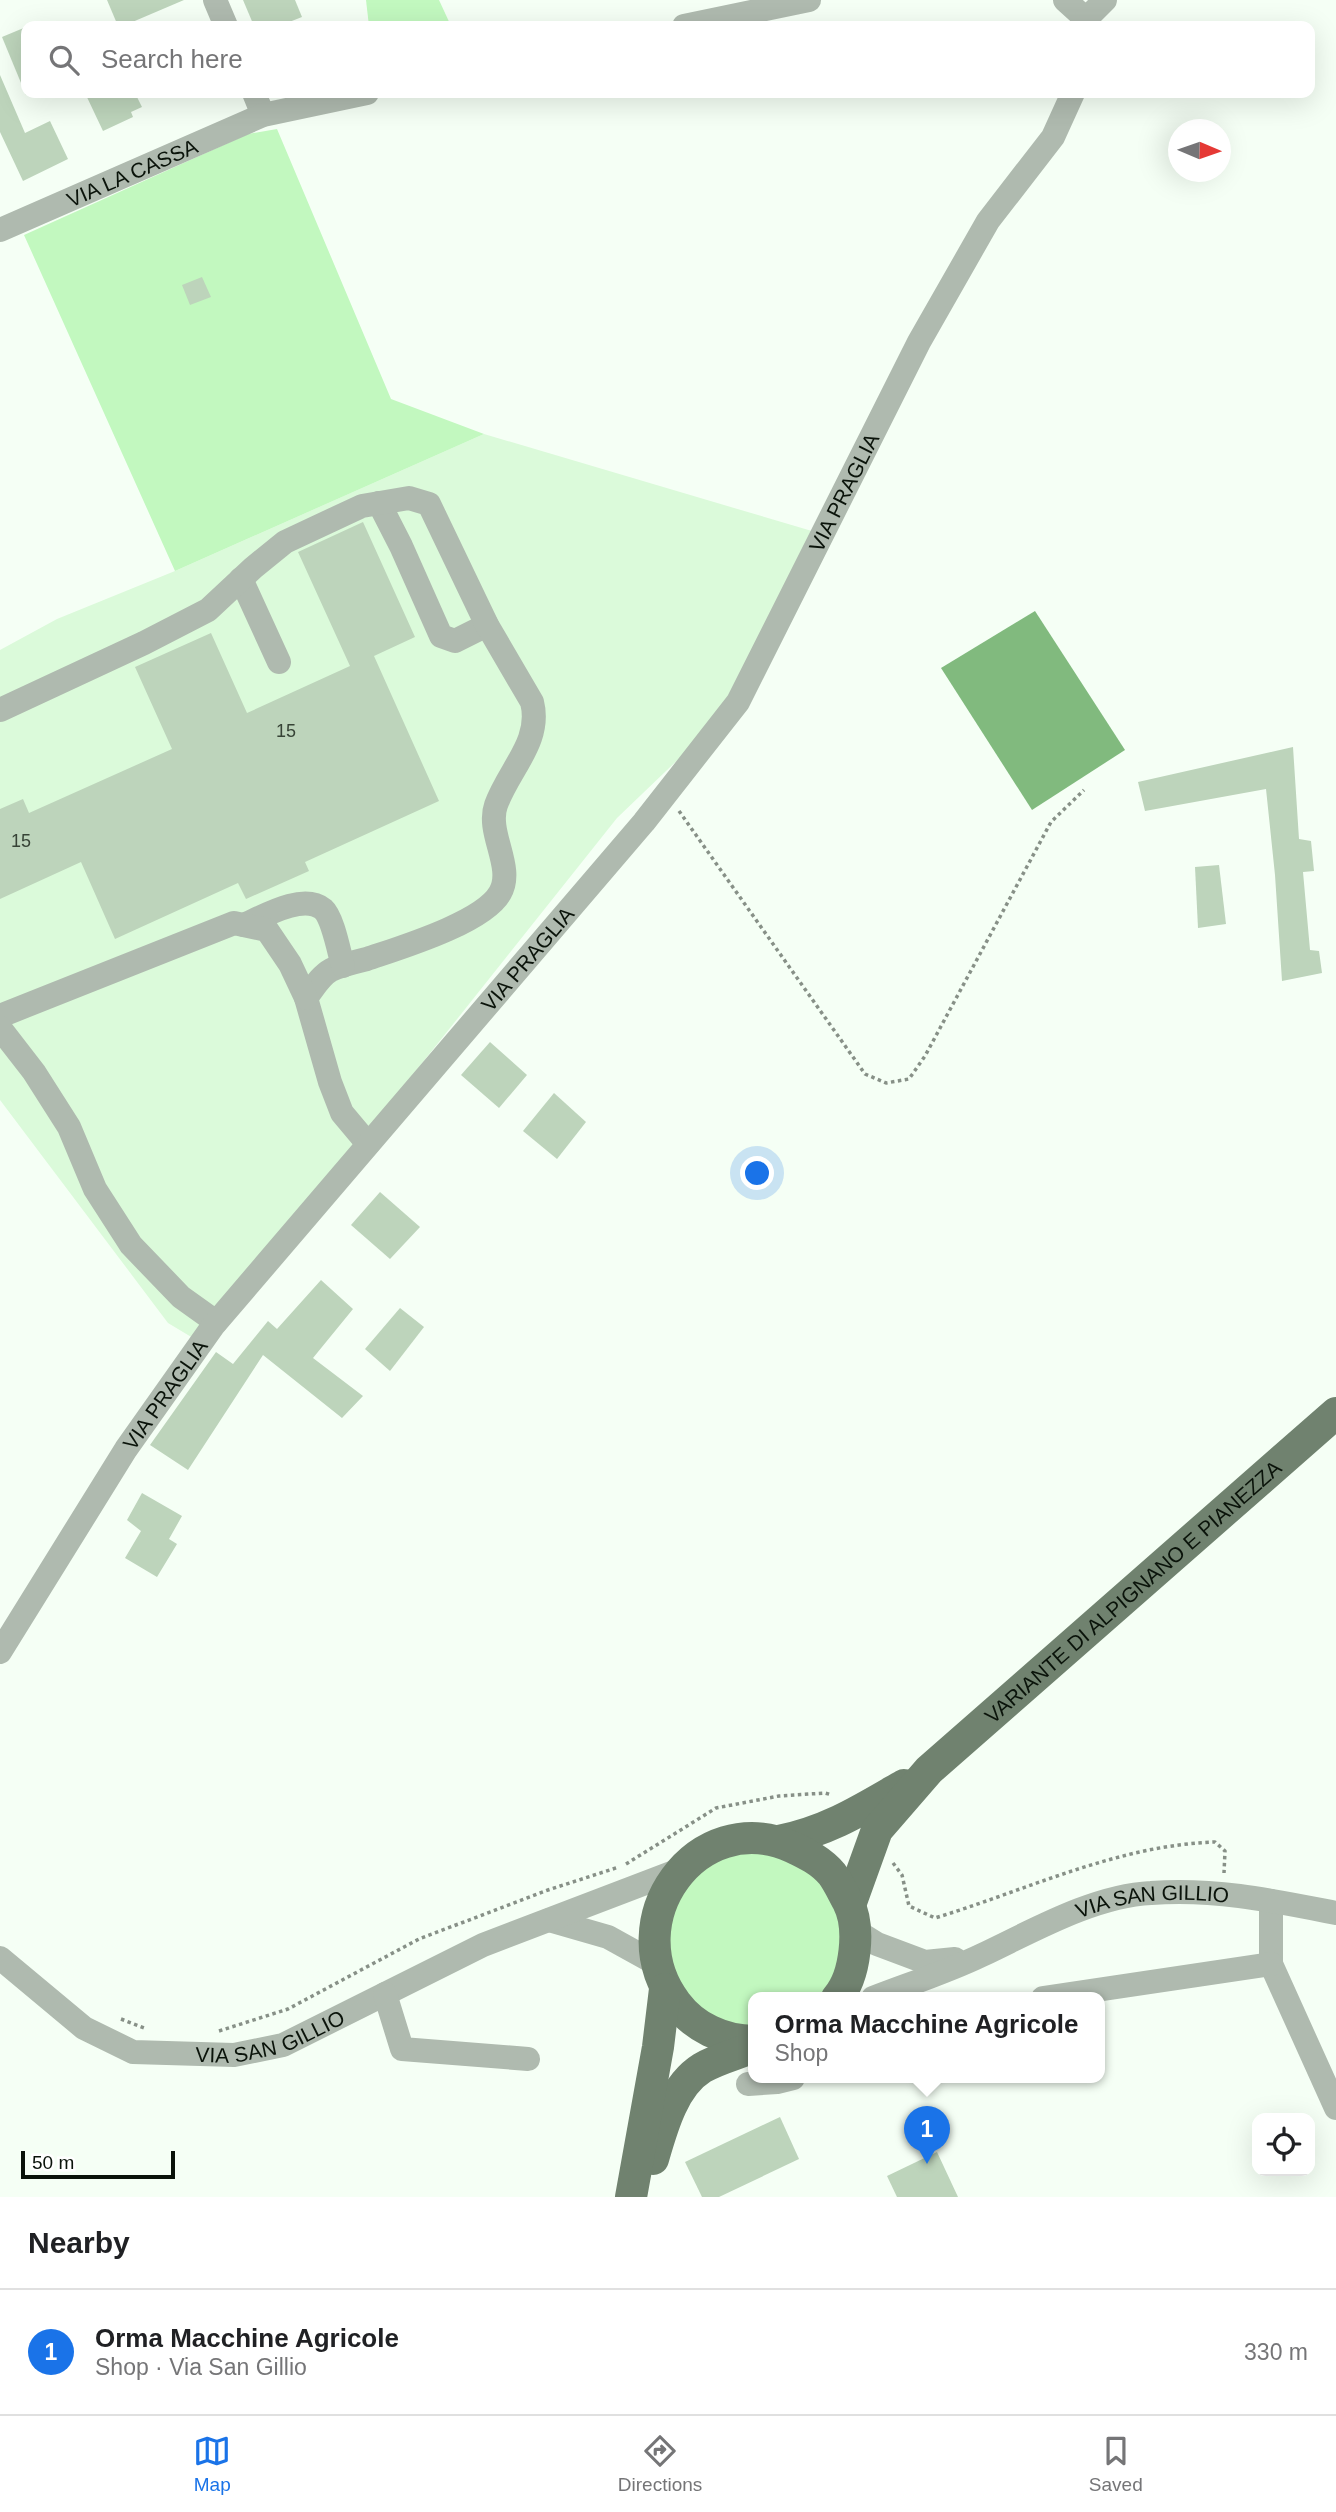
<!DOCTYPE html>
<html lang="en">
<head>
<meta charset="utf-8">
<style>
  body { margin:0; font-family:Helvetica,sans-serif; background:#f6f6f6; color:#202124 }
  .controls { position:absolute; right:21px; bottom:21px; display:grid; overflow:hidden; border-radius:14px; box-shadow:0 7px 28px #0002 }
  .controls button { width:63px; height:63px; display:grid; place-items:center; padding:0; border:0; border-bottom:2px solid #e0e0e0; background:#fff; color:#202124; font:35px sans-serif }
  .compass { position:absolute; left:1168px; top:119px; width:63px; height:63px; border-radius:50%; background:#fff; box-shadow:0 7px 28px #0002; rotate:92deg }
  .scale { position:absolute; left:21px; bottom:18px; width:154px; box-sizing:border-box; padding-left:7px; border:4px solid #0a130a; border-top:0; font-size:19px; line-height:24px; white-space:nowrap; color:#0a130a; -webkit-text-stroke:5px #fff; paint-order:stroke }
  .you { position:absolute; left:758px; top:1174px; width:24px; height:24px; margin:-18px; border:5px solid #fff; border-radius:50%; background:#1a73e8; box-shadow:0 0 0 10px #1a73e833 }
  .badge { display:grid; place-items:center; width:46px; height:46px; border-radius:50%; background:#1a73e8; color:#fff; font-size:23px; font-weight:700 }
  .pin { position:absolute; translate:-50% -58px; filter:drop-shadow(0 2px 4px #0008) }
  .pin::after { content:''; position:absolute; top:37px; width:24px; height:21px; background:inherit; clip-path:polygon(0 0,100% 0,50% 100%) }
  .popup { position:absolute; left:748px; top:1992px; width:357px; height:91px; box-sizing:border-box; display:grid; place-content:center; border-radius:14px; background:#fff; filter:drop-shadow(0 2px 5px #0005); font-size:23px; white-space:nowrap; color:#757577 }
  .popup b { font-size:26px; color:#202124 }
  .popup::after { content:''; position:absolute; left:50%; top:100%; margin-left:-14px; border:14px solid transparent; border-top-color:#fff }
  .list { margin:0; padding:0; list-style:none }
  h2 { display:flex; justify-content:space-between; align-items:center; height:91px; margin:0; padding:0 28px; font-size:30px }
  h2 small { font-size:23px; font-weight:400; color:#757577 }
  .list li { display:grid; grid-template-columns:46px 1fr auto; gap:21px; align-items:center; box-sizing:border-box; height:126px; padding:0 28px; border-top:2px solid #e0e0e0 }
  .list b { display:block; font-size:26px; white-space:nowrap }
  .list p { margin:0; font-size:23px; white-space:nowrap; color:#757577 }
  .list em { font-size:23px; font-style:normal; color:#757577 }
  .icon { flex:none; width:38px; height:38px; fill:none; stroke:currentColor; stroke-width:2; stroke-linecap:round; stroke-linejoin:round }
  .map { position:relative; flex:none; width:1336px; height:2197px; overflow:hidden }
  .search { position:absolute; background:#fff; box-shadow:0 7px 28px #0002; left:21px; right:21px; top:21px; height:77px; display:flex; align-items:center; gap:18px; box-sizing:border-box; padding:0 24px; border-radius:14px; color:#757577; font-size:26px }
  .sheet { height:217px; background:#fff }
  nav { display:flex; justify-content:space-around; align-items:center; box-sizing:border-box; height:98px; border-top:2px solid #e0e0e0; background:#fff; font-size:19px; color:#757577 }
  nav a { display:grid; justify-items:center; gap:4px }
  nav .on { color:#1a73e8 }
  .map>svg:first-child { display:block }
  .built { fill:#dbfada }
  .green { fill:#c2f8bf }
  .water { fill:#81ba7e }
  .building { fill:#bdd4bb }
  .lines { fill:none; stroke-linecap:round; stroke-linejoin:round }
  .path { stroke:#879087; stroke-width:3.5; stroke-dasharray:3.5 3.5; stroke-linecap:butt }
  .minor { stroke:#afbaaf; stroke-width:24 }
  .major { stroke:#70826f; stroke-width:32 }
  .labels { text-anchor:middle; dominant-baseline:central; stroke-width:5; stroke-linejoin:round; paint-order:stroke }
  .number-label { font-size:18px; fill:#374336 }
  .street-label { font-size:21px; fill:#0a130a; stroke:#fff }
</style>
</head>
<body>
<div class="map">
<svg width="1336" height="2197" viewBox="0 0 1336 2197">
  <rect width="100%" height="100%" fill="#f5fff5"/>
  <polygon class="built" points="484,434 822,534 738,702 617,818 213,1326 193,1338 168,1323 0,1100 0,650 57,619 175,571"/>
  <g class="green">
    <polygon points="366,0 439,0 451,26 369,26"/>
    <polygon points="277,129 391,399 484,434 175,571 24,235 248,134"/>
    <path d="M732,1853l57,2 44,35 15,58 -21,50h-73v33c-15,-4 -34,-7 -47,-14 -14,-7 -24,-24 -31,-37 -19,-39 -6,-92 32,-115 7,-5 16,-8 24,-12z"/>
  </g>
  <polygon class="water" points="1035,611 1125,750 1032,810 941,668"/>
  <g class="building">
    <polygon points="107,0 184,0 123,26 118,26"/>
    <polygon points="243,0 295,0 302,17 279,26 254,26"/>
    <polygon points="26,27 26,95 2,37"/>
    <polygon points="0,75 25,133 50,121 68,159 23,181 0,132"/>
    <polygon points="85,93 135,93 142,107 131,112 133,117 103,131"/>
    <polygon points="202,277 211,297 190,305 182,285"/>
    <polygon points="363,522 415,637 374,656 439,801 305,862 309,871 246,899 238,883 115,939 81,862 0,899 0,809 23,799 29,813 172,749 135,667 211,633 247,713 350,666 298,552"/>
    <polygon points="1293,747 1299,839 1311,841 1314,871 1303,872 1310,950 1319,951 1322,973 1282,981 1275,875 1266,789 1145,811 1138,782"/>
    <polygon points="1219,865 1226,924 1198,928 1195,867"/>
    <polygon points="490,1042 527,1075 499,1108 461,1075"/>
    <polygon points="554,1093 586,1122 557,1159 523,1131"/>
    <polygon points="380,1192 420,1227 390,1259 351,1225"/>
    <polygon points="321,1280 353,1309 313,1358 363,1396 342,1418 263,1355 188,1470 150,1445 216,1352 233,1364 268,1321 277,1329"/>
    <polygon points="400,1308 424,1327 390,1371 365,1349"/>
    <polygon points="142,1493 182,1516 169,1539 177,1544 157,1577 125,1558 141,1531 127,1520"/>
    <polygon points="780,2117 799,2159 719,2197 702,2197 685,2162"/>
    <polygon points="937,2152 958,2197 897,2197 887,2176"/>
  </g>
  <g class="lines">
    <g class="path">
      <polyline points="679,811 865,1074 886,1083 909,1079 925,1056 1051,822 1084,790"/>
      <path d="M893,1863l9,12 7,31 26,12c92,-28 183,-73 280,-76l10,9 -1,22"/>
      <polyline points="626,1864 716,1808 779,1796 825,1793 832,1795"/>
      <polyline points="121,2019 147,2029"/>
      <polyline points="219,2031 288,2009 419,1939 548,1890 619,1867"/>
    </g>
    <g class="minor">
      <polyline points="215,0 226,26"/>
      <polyline points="1065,0 1086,19"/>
      <polyline points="1086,19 1105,0"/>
      <polyline points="684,26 809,0"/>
      <polyline points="254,93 263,115"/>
      <path id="s1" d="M0,230l263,-115 104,-22"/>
      <polyline points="379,503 401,546 441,636 455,641 487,625"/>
      <polyline points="241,579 279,662"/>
      <path d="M0,710l144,-67 64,-33 45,-42 32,-26 77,-36 47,-8 20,6 58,121 45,77c10,39 -23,67 -36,103 -10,28 19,62 4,88 -17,30 -101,55 -133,66 -12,3 -26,6 -36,11 -11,6 -18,19 -25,28l24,84 12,31 26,31"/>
      <path d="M244,925c20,-9 59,-32 79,-16 10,9 16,43 20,57"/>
      <polyline points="0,1016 234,923 267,930 290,964 306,998"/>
      <polyline points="0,1028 34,1072 69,1127 95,1189 131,1245 181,1297 216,1322"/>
      <path id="s2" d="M0,1652l126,-203 87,-123 431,-504 94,-120 181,-360 69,-121 65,-84 20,-44"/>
      <polyline points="1271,1901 1271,1964 1336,2108"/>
      <polyline points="549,1920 608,1937 655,1963"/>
      <polyline points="856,1931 877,1944 925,1962 955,1959"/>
      <path id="s3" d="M0,1958l84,70 49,24 101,3 49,-10 200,-100 199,-76"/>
      <polyline points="385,1994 402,2049 528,2059"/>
      <path id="s4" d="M873,1998c36,-14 74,-26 109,-43 51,-24 111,-59 169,-62 63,-5 124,8 185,20"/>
      <polyline points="1043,1998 1271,1964"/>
      <polyline points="748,2084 777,2082 793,2078"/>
    </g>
    <g class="major">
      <path d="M779,1841c49,-10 82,-31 125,-56"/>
      <path id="s5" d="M850,1905l27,-75 52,-60 407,-357"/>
      <path d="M754,2041c-31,0 -60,-14 -78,-38 -62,-82 21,-198 116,-156 15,7 29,14 40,27 6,8 11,19 16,28 13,25 8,74 -11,96"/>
      <path d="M653,2159c9,-31 20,-73 49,-91 15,-9 35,-14 52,-21"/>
      <polyline points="631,2197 658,2047 665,1989"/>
    </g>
  </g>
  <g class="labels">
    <g class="number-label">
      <text x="286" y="731">15</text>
      <text x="21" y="841">15</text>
    </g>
    <g class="street-label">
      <text stroke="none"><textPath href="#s1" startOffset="144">VIA LA CASSA</textPath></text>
      <text stroke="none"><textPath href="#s2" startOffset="1440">VIA PRAGLIA</textPath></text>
      <text stroke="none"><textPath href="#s2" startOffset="873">VIA PRAGLIA</textPath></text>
      <text stroke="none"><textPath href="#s2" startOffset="306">VIA PRAGLIA</textPath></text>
      <text stroke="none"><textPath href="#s5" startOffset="430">VARIANTE DI ALPIGNANO E PIANEZZA</textPath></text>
      <text stroke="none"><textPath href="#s4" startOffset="299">VIA SAN GILLIO</textPath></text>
      <text stroke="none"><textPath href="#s3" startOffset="304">VIA SAN GILLIO</textPath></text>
    </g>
  </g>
</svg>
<div class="controls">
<button><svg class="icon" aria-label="locate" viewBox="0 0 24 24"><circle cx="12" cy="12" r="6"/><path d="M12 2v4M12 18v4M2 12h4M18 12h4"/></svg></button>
</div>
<svg class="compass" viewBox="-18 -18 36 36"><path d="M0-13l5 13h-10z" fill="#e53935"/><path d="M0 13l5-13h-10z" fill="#757577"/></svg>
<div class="scale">50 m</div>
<div class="you"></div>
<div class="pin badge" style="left:927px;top:2164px">1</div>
<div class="popup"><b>Orma Macchine Agricole</b>Shop</div>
<div class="search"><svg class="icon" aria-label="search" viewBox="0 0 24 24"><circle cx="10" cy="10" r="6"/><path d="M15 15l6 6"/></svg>Search here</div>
</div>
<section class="sheet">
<h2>Nearby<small></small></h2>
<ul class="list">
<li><span class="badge">1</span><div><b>Orma Macchine Agricole</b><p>Shop · Via San Gillio</p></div><em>330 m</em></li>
</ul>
</section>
<nav>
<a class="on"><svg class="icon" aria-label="map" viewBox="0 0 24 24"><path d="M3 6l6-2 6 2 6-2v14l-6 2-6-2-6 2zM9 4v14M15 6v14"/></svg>Map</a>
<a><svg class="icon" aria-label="directions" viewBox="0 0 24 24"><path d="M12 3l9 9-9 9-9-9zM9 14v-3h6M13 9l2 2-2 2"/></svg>Directions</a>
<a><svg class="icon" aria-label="saved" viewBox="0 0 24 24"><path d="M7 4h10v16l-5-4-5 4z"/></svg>Saved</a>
</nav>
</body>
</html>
